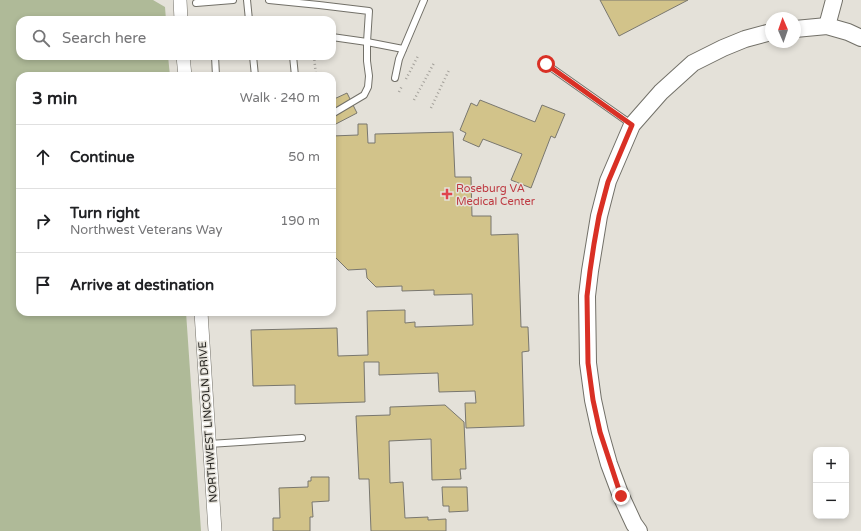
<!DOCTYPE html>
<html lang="en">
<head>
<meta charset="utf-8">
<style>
  body { margin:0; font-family:"Varela Round",sans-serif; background:#f2f2f2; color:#202124 }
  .controls { position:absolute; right:12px; bottom:12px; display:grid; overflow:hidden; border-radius:8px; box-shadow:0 2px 6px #0003 }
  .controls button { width:36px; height:36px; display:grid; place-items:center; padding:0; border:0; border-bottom:1px solid #e0e0e0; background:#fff; color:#202124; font:20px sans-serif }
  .compass { position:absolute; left:765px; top:12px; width:36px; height:36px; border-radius:50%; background:#fff; box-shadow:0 2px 6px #0003; rotate:358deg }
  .stop { position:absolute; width:12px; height:12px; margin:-9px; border:3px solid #d93025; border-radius:50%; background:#fff }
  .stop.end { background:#d93025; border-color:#fff; box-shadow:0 1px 4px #0008 }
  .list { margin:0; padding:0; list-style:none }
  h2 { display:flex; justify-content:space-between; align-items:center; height:52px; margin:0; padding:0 16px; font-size:17px }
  h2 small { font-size:13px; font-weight:400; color:#757577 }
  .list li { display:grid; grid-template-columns:26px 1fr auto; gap:12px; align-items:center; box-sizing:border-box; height:64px; padding:0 16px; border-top:1px solid #e0e0e0 }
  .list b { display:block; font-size:15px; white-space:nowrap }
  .list p { margin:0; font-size:13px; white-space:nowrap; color:#757577 }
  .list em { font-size:13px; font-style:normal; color:#757577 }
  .icon { flex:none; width:22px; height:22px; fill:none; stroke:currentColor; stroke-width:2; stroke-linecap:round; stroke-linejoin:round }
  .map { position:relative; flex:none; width:861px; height:531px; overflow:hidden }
  .search { position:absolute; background:#fff; box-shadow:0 2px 6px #0003; left:16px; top:16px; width:320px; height:44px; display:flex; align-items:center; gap:10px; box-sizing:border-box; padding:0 14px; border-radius:12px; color:#757577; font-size:15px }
  .panel { position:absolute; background:#fff; box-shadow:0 2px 6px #0003; left:16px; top:72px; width:320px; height:244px; border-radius:12px }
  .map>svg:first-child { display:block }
  .green { fill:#afba98 }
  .building { fill:#d2c38a; stroke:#79776f }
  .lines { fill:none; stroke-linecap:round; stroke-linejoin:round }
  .service-casing { stroke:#727068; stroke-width:8 }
  .minor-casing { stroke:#727068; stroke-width:14 }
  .tertiary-casing { stroke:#727068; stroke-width:18 }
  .path { stroke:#a3a09a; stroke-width:2.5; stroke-dasharray:1 3; stroke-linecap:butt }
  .service { stroke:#fff; stroke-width:6 }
  .minor { stroke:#fff; stroke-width:13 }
  .tertiary { stroke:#fff; stroke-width:16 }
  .route { stroke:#d93025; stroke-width:5 }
  .health-dot { fill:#e0444e; stroke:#e4e1d9; stroke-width:1.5 }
  .labels { text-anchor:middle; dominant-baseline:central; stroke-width:3; stroke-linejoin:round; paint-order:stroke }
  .health-label { font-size:11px; fill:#be3a42; stroke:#e4e1d9; text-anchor:start }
  .street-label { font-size:11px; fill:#201f1c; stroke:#e4e1d9 }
</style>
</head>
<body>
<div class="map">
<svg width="861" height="531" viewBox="0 0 861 531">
  <rect width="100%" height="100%" fill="#e4e1d9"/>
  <polygon class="green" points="0,0 153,0 165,7 166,20 20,20 20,56 168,56 170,76 20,76 20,312 186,312 201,531 0,531"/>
  <g class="building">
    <polygon points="600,0 688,0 619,36"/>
    <polygon points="347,93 357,113 332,126 332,100"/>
    <polygon points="480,100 535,122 542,105 565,114 555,138 551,136 531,188 511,180 522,154 483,139 479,147 463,140 466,133 460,130 471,103 477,106"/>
    <polygon points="358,124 367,124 368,143 375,143 375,134 453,132 455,177 471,177 472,216 491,216 491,235 518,234 521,327 528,327 529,351 522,352 524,426 466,428 465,403 476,403 475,391 439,392 438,373 379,375 379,362 364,362 365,402 295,404 295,385 253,386 251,330 337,328 338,356 368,355 367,311 405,310 405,323 415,322 415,327 473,325 472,294 434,295 434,290 402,291 402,286 376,287 367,278 366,269 348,270 332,254 332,136 358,135"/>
    <polygon points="445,405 464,422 466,469 460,469 461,479 432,480 431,439 389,441 390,483 403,482 405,518 428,517 428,520 446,519 446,531 371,531 369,479 359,479 356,416 390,415 390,407"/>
    <polygon points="311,477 329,477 329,501 312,502 313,517 310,517 310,531 273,531 273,518 280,518 279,488 308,487 308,481 311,481"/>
    <polygon points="442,487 467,487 468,511 449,512 449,506 443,506"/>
  </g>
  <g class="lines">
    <defs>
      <g id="service">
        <polyline points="247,0 249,20"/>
        <polyline points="269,0 319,5 369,11 367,42 367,61 369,76 368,87 364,95 332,114"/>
        <polyline points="196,3 233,0"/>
        <polyline points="332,37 367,42 403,49"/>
        <polyline points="215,56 216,76"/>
        <polyline points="253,56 255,76"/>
        <polyline points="293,56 295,76"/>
        <polyline points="546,64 631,124"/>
        <polyline points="395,78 399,59 424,0"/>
        <polyline points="209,444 302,438"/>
      </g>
      <g id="minor">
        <polyline points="180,0 181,20"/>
        <polyline points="183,56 185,76"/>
        <polyline points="201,312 215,531"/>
      </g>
      <g id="tertiary">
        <polyline points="827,26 834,0"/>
        <polyline points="795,29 827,26 848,32 861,38"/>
        <polyline points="639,531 634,524 621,496 609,464 600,432 593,400 588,363 587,296 590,271 599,216 608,181 632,125 661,92 693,63 723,48 745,39 771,32"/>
      </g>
    </defs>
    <use href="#service" class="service-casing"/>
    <use href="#minor" class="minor-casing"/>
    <use href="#tertiary" class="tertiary-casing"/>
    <g class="path">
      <polyline points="314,56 316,76"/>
      <polyline points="406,79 418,56"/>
      <polyline points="399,92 402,86"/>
      <polyline points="414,100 434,63"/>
      <polyline points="431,108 449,70"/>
    </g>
    <use href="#service" class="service"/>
    <use href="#minor" class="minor"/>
    <use href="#tertiary" class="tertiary"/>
  </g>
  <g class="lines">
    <polyline class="route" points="546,64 632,125 608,182 599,216 594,244 590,271 587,296 588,363 593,400 600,432 621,496"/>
  </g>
  <path class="health-dot" d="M445 188h4v4h4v4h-4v4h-4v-4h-4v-4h4z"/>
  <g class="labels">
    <g class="health-label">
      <text x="456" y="188">Roseburg VA<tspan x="456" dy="13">Medical Center</tspan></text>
    </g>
    <g class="street-label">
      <text transform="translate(208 422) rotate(-94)">NORTHWEST LINCOLN DRIVE</text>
    </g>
  </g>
</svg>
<div class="controls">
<button>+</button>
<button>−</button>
</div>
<svg class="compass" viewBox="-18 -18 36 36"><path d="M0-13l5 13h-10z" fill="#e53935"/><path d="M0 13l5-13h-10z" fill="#757577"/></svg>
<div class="stop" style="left:546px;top:64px"></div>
<div class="stop end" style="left:621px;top:496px"></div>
<div class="search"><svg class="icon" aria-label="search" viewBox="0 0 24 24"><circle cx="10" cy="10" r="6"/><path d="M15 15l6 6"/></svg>Search here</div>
<section class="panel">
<h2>3 min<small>Walk · 240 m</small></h2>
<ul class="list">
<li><svg class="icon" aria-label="ahead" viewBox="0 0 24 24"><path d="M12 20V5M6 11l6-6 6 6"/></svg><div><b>Continue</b></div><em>50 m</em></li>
<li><svg class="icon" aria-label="right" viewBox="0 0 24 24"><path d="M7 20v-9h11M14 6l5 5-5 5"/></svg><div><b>Turn right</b><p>Northwest Veterans Way</p></div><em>190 m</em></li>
<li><svg class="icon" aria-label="arrive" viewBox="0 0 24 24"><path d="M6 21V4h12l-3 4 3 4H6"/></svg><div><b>Arrive at destination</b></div></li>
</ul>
</section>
</div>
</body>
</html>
